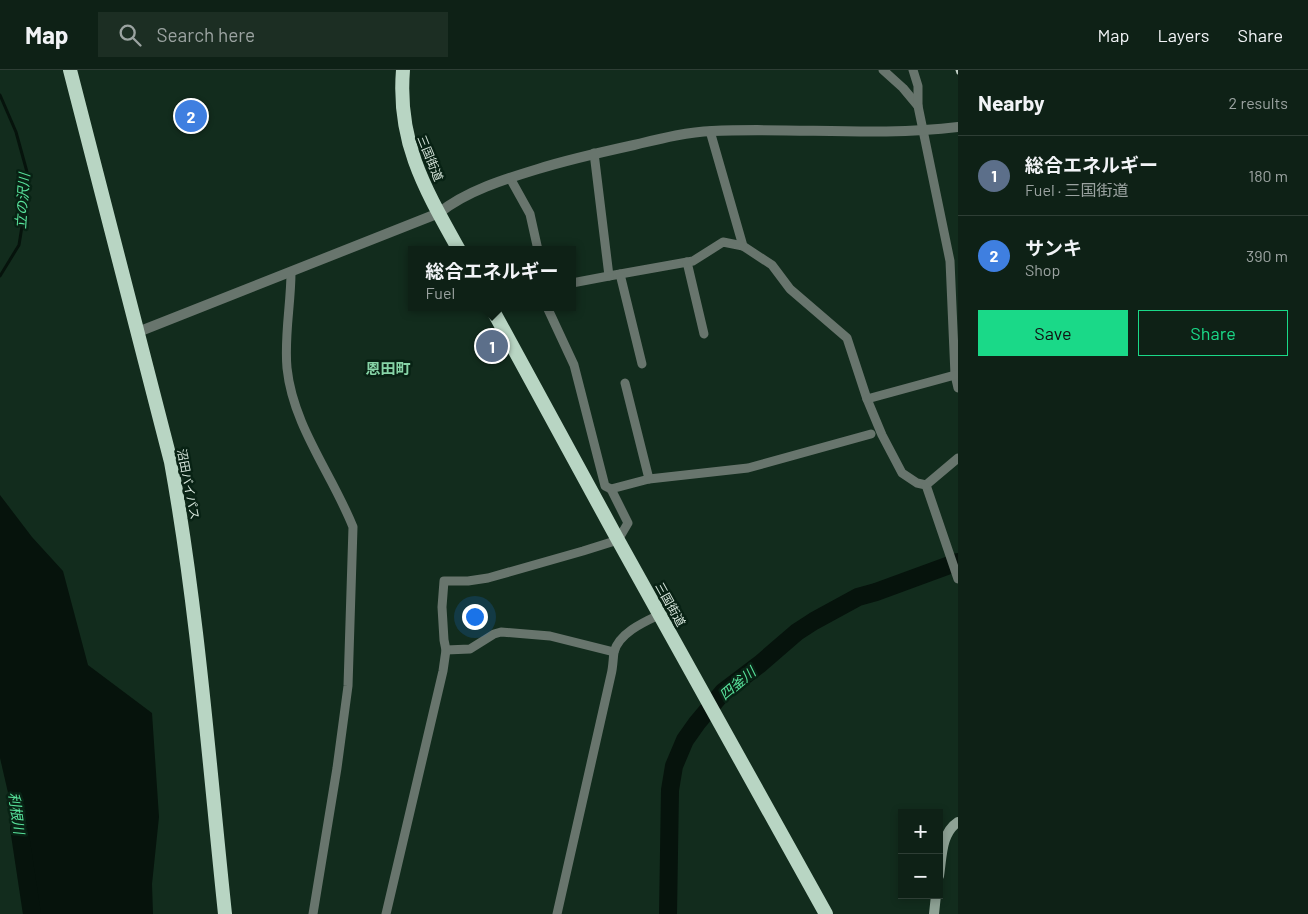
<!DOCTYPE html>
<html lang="en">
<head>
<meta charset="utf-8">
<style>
  body { margin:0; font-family:Barlow,"Noto Sans JP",sans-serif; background:#1c2e23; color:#f1f3f6 }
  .controls { position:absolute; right:15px; bottom:15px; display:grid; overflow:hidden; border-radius:0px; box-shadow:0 2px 8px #0003 }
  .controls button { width:45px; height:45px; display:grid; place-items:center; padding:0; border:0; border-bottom:1px solid #2e3e35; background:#0e2116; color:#f1f3f6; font:25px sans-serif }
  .you { position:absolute; left:474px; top:546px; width:18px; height:18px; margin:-12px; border:4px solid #fff; border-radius:50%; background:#1a73e8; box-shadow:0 0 0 8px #1a73e833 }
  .badge { display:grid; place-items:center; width:32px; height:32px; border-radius:50%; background:#1ad988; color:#fff; font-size:16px; font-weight:700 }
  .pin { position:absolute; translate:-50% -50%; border:2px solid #fff; box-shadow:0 1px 5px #0006 }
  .popup { position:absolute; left:408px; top:176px; width:168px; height:65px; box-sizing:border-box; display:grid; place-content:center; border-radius:0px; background:#0e2116; filter:drop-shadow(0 1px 4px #0005); font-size:16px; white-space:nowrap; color:#9ba3a1 }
  .popup b { font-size:19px; color:#f1f3f6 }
  .popup::after { content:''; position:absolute; left:50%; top:100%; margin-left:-10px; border:10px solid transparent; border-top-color:#0e2116 }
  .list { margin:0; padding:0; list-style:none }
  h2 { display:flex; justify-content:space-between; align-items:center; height:65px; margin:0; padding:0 20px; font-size:21px }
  h2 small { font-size:16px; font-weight:400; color:#9ba3a1 }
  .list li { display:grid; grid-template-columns:32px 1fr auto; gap:15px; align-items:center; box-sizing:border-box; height:80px; padding:0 20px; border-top:1px solid #2e3e35 }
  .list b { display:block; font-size:19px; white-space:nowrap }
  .list p { margin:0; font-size:16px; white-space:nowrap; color:#9ba3a1 }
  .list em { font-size:16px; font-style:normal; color:#9ba3a1 }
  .actions { display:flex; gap:10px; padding:15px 20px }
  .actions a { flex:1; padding:11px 0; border:1px solid #1ad988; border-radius:0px; text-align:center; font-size:18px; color:#1ad988 }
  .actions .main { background:#1ad988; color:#111 }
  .icon { flex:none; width:28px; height:28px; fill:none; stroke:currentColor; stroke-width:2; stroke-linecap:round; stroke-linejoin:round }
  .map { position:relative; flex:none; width:958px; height:844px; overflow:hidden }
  header { display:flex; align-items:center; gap:30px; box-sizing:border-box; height:70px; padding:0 25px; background:#0e2116; border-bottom:1px solid #2e3e35 }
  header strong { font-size:24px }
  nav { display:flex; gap:28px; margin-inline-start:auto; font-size:18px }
  .search { width:350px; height:45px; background:#1c2e23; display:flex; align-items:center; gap:12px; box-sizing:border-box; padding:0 18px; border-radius:0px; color:#9ba3a1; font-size:19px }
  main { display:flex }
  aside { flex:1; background:#0e2116 }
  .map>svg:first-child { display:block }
  .water { fill:#06130c }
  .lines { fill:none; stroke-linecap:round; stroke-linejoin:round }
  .stream { stroke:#06130c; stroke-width:3 }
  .river { stroke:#06130c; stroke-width:18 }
  .minor { stroke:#68756d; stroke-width:9 }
  .tertiary { stroke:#68756d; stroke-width:10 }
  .secondary { stroke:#8ea295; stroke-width:10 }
  .trunk { stroke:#b8d5c3; stroke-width:14 }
  .rail { stroke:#c0d0c6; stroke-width:3 }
  .labels { text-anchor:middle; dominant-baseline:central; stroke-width:5; stroke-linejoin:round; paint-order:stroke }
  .street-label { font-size:12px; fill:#d7e6dc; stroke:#082214 }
  .water-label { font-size:14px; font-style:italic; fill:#58e29b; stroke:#082214 }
  .quarter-label { font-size:15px; font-weight:bold; fill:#87d4a7; stroke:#082214 }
</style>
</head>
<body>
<header>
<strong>Map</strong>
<div class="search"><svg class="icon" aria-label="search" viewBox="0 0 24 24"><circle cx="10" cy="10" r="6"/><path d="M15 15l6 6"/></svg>Search here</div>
<nav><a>Map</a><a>Layers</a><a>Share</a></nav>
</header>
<main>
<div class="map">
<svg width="958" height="844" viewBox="0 0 958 844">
  <rect width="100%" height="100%" fill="#122c1d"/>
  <polygon class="water" points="0,425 32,467 63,501 88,595 152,643 159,747 152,814 153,844 36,844 0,688"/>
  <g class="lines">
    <polyline class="stream" points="0,25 16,62 27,102 24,144 19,175 0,206"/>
    <g class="river">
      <polyline points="19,758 32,844"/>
      <polyline points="668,844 670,720 674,696 685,670 697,653 723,622 760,594 797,562 814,551 858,527 876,522 958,492"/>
    </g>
    <g class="minor">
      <polyline points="883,0 903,18 918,36 950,191 955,305 958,318"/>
      <polyline points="913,0 918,16 918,36"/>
      <polyline points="710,61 743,176 772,195 790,219 847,268 867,329 882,365 902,403 917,413 926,415 958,509"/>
      <polyline points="594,83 609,206 693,191 723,172 743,176"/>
      <polyline points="510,108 530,144 538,180"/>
      <polyline points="687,192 704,264"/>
      <path d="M291,202c0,32 -7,64 -4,96 6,58 45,106 66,159l-5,159 -11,82 -24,146"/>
      <polyline points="620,204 642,294"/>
      <polyline points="572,213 609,206"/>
      <polyline points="547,237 574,295 605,416 611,419"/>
      <polyline points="867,329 955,305"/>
      <polyline points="649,409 748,398 871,364"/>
      <polyline points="926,415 958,388"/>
      <polyline points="446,580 470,579 494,564 501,562 550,566 614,582"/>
      <polyline points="386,844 443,601 446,580 444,570 442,537 444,511 468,511 488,508 583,481 618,470 628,453 611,419 649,409 625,313"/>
      <path d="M557,844l54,-239c2,-7 2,-16 3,-23 5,-19 30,-30 45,-37"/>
    </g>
    <path class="tertiary" d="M138,262l301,-119c27,-22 66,-34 99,-44 32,-10 64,-17 96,-24 25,-6 52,-13 78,-14 82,-4 165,6 246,-4"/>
    <g class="secondary">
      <path d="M939,806c3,-19 2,-43 19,-54"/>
      <polyline points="934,844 936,825"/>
    </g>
    <g class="trunk">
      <path d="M70,0l101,392c27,149 38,301 54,452"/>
      <path d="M403,0c-6,72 22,119 56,180"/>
      <polyline points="491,237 618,470 826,844"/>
    </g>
    <polyline class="rail" points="957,0 958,3"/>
  </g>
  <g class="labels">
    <g class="street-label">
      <text transform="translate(431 88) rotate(68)">三国街道</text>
      <text transform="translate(189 414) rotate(79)">沼田バイパス</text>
      <text transform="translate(671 534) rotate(61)">三国街道</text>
    </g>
    <g class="water-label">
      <text transform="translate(22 131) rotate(-86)">立の沢川</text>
      <text transform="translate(737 613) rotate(-40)">四釜川</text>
      <text transform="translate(17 743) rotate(82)">利根川</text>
    </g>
    <g class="quarter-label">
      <text x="388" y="298">恩田町</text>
    </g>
  </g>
</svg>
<div class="controls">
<button>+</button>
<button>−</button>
</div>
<div class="you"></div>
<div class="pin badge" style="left:492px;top:276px;background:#5c6f8a">1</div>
<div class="popup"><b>総合エネルギー</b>Fuel</div>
<div class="pin badge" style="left:191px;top:46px;background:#3f7fe0">2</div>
</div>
<aside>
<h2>Nearby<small>2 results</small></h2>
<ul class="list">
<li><span class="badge" style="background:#5c6f8a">1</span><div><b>総合エネルギー</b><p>Fuel · 三国街道</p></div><em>180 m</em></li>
<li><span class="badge" style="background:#3f7fe0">2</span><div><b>サンキ</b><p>Shop</p></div><em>390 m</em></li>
</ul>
<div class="actions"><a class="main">Save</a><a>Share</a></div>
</aside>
</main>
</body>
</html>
